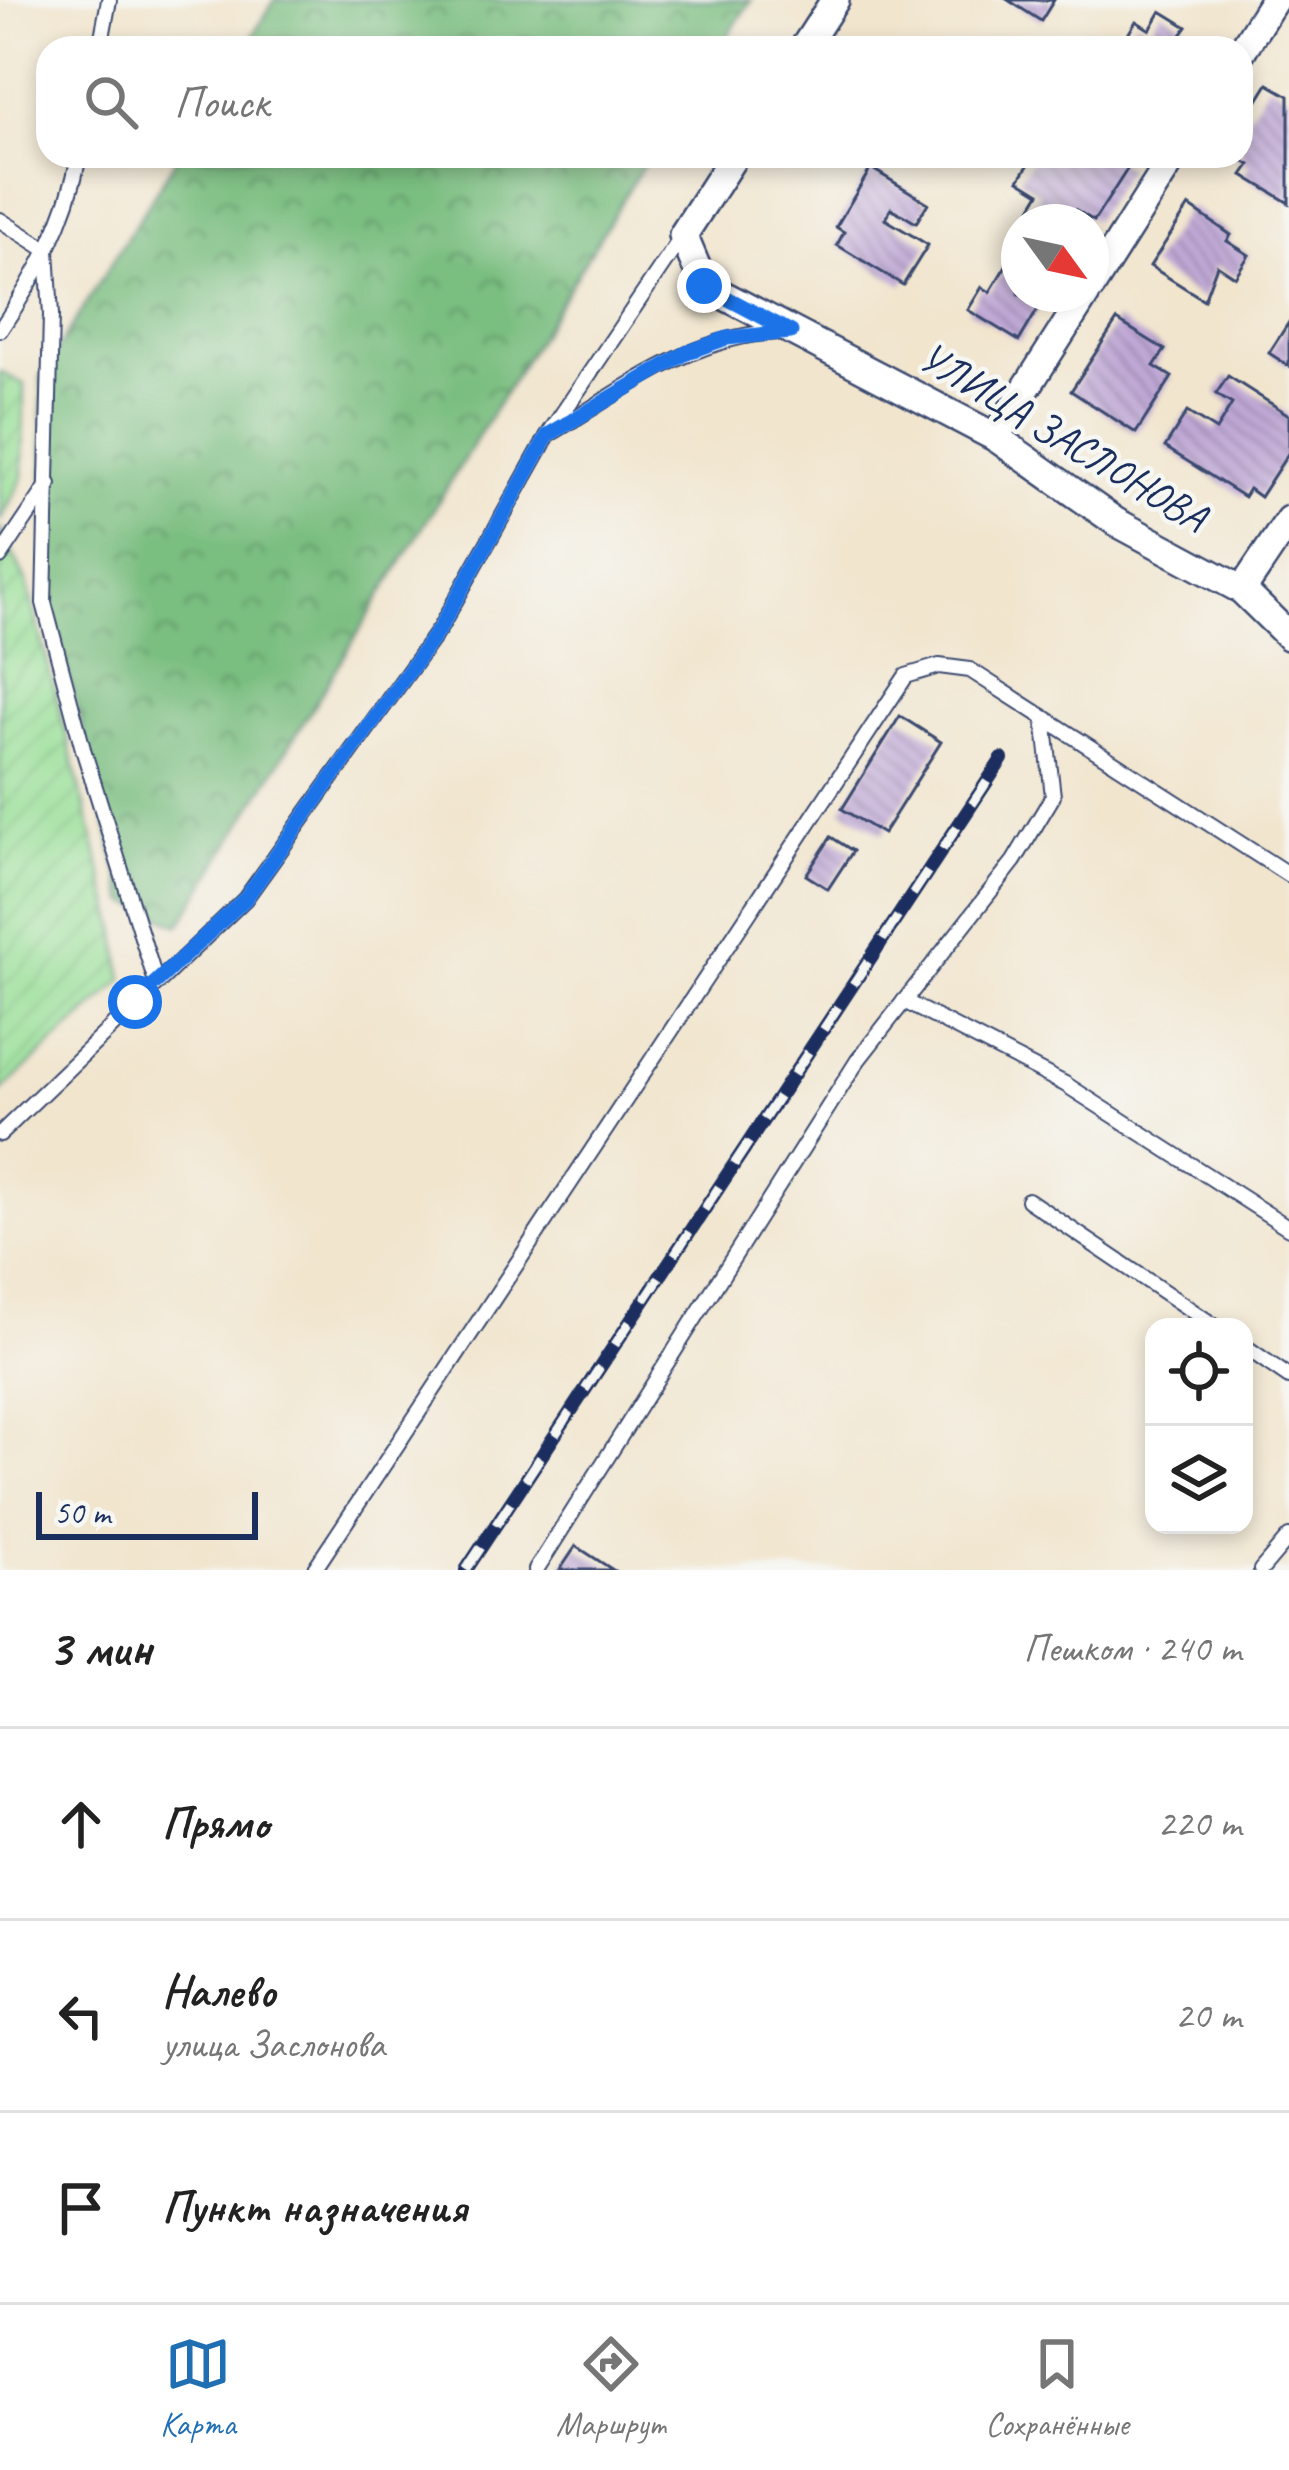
<!DOCTYPE html>
<html lang="ru">
<head>
<meta charset="utf-8">
<style>
  body { margin:0; font-family:Caveat,sans-serif; background:#f2f2f2; color:#222 }
  .controls { position:absolute; right:36px; bottom:36px; display:grid; overflow:hidden; border-radius:24px; box-shadow:0 6px 18px #0003 }
  .controls button { width:108px; height:108px; display:grid; place-items:center; padding:0; border:0; border-bottom:3px solid #e0e0e0; background:#fff; color:#222; font:60px sans-serif }
  .compass { position:absolute; left:1001px; top:204px; width:108px; height:108px; border-radius:50%; background:#fff; box-shadow:0 6px 18px #0003; rotate:123deg }
  .scale { position:absolute; left:36px; bottom:30px; width:222px; box-sizing:border-box; padding-left:12px; border:6px solid #1b2f5e; border-top:0; font-size:33px; line-height:42px; white-space:nowrap; color:#1b2f5e; -webkit-text-stroke:9px #f6f6f2; paint-order:stroke }
  .stop { position:absolute; width:36px; height:36px; margin:-27px; border:9px solid #1a73e8; border-radius:50%; background:#fff }
  .stop.end { background:#1a73e8; border-color:#fff; box-shadow:0 3px 12px #0008 }
  .list { margin:0; padding:0; list-style:none }
  h2 { display:flex; justify-content:space-between; align-items:center; height:156px; margin:0; padding:0 48px; font-size:51px }
  h2 small { font-size:39px; font-weight:400; color:#767676 }
  .list li { display:grid; grid-template-columns:78px 1fr auto; gap:36px; align-items:center; box-sizing:border-box; height:192px; padding:0 48px; border-top:3px solid #e0e0e0 }
  .list b { display:block; font-size:45px; white-space:nowrap }
  .list p { margin:0; font-size:39px; white-space:nowrap; color:#767676 }
  .list em { font-size:39px; font-style:normal; color:#767676 }
  .icon { flex:none; width:66px; height:66px; fill:none; stroke:currentColor; stroke-width:2; stroke-linecap:round; stroke-linejoin:round }
  .map { position:relative; flex:none; width:1289px; height:1570px; overflow:hidden }
  .search { position:absolute; background:#fff; box-shadow:0 6px 18px #0003; left:36px; right:36px; top:36px; height:132px; display:flex; align-items:center; gap:30px; box-sizing:border-box; padding:0 42px; border-radius:36px; color:#767676; font-size:45px }
  .sheet { height:732px; background:#fff }
  nav { display:flex; justify-content:space-around; align-items:center; box-sizing:border-box; height:168px; border-top:3px solid #e0e0e0; background:#fff; font-size:33px; color:#767676 }
  nav a { display:grid; justify-items:center; gap:6px }
  nav .on { color:#1f6fb2 }
  .map>svg:first-child { display:block }
  .forest { fill:url(#forest-crowns); stroke:#4a766f; stroke-width:3 }
  .garden { fill:url(#garden-furrows); stroke:#5a877a; stroke-width:3 }
  .building { fill:url(#building-back-hatch) }
  .lines { fill:none; stroke-linecap:round; stroke-linejoin:round }
  .lane-casing { stroke:#3b4a6f; stroke-width:18 }
  .street-casing { stroke:#3b4a6f; stroke-width:32 }
  .lane { stroke:#fff; stroke-width:14 }
  .street { stroke:#fff; stroke-width:27 }
  .rail-casing { stroke:#1b2f5e; stroke-width:14 }
  .rail { stroke:#f6f6f2; stroke-width:9; stroke-dasharray:27; stroke-linecap:butt }
  .route { stroke:#1a73e8; stroke-width:15 }
  .labels { text-anchor:middle; dominant-baseline:central; stroke-width:9; stroke-linejoin:round; paint-order:stroke }
  .street-label { font-size:42px; fill:#1b2f5e; stroke:#f6f6f2 }
</style>
</head>
<body>
<div class="map">
<svg width="1289" height="1570" viewBox="0 0 1289 1570">
  <defs>
    <pattern id="forest-crowns" width="20" height="18" patternUnits="userSpaceOnUse" patternTransform="scale(3)"><rect width="20" height="18" fill="#7abe80"/><path d="M2 6a3 3 0 1 1 6 0M12 15a3 3 0 1 1 6 0" fill="none" stroke="#639b6c"/></pattern>
    <pattern id="garden-furrows" width="10" height="10" patternUnits="userSpaceOnUse" patternTransform="scale(3)"><rect width="10" height="10" fill="#99df97"/><path d="M-1 1l2-2M0 10L10 0M9 11l2-2" fill="none" stroke="#83c085"/></pattern>
    <pattern id="building-back-hatch" width="6" height="6" patternUnits="userSpaceOnUse" patternTransform="scale(3)"><rect width="6" height="6" fill="#c0a8d5"/><path d="M-1 5l2 2M0 0l6 6M5-1l2 2" fill="none" stroke="#9b89b0"/></pattern>
  </defs>
  <rect width="100%" height="100%" fill="#f6f6f2"/>
  <filter id="ink" filterUnits="userSpaceOnUse"><feTurbulence type="fractalNoise" baseFrequency=".00833" numOctaves="2"/><feDisplacementMap in="SourceGraphic" scale="24" xChannelSelector="R" yChannelSelector="G"/><feConvolveMatrix kernelMatrix="1 2 1 2 8 2 1 2 1" color-interpolation-filters="sRGB"/></filter>
  <filter id="wash" filterUnits="userSpaceOnUse"><feTurbulence type="fractalNoise" baseFrequency=".004" numOctaves="4" result="noise"/><feDisplacementMap in="SourceGraphic" scale="48" xChannelSelector="R" yChannelSelector="G"/><feGaussianBlur stdDeviation="2.7" result="paint"/><feColorMatrix in="noise" values="0 0 0 0 0 0 0 0 0 0 0 0 0 0 0 0 0 1.4 0 .05"/><feComposite in="paint" operator="in"/></filter>
  <g filter="url(#wash)">
    <rect width="100%" height="100%" fill="#f1e5ce"/>
    <g class="forest">
      <polygon points="275,0 751,0 720,48 245,48"/>
      <polygon points="178,156 649,156 180,925 126,902 47,590 41,376"/>
    </g>
    <g class="garden">
      <polygon points="0,372 24,384 23,477 0,522"/>
      <polygon points="0,527 27,583 116,926 123,980 0,1092"/>
    </g>
    <g id="blocks">
      <g class="building">
        <polygon points="1008,0 1054,0 1041,21"/>
        <polygon points="1161,11 1187,27 1181,35 1202,48 1120,48 1136,21 1150,30"/>
        <polygon points="1268,84 1289,96 1289,203 1243,175 1250,165 1235,156 1241,156 1241,128"/>
        <polygon points="1034,156 1055,161 1059,156 1109,156 1128,168 1094,221 1076,210 1068,222 1054,222 1031,208 1040,193 1019,180"/>
        <polygon points="871,168 928,203 916,223 891,208 885,219 928,245 903,285 837,245 844,232 836,227"/>
        <polygon points="1189,206 1231,235 1227,241 1249,255 1235,277 1217,265 1204,300 1150,266"/>
        <polygon points="1019,244 1019,294 1047,294 1019,341 968,310 982,287 990,292"/>
        <polygon points="1117,320 1165,350 1154,366 1172,377 1136,433 1071,391"/>
        <polygon points="1289,322 1289,366 1269,353"/>
        <polygon points="1228,376 1289,415 1289,452 1260,497 1249,489 1244,497 1165,447 1187,412 1216,430 1232,404 1216,394"/>
        <polygon points="900,716 941,742 883,834 842,809"/>
        <polygon points="831,837 853,851 828,889 806,875"/>
        <polygon points="576,1546 613,1570 560,1570"/>
      </g>
    </g>
  </g>
  <g filter="url(#ink)">
    <use href="#blocks" fill-opacity="0" stroke="#3b4a6f" stroke-width="3"/>
    <g class="lines">
      <defs>
        <g id="lane">
          <polyline points="100,48 109,0"/>
          <polyline points="0,220 47,250 51,315 44,603 83,749 156,982"/>
          <path d="M0,330c36,-53 67,-110 79,-174"/>
          <path d="M553,432c71,-42 143,-99 229,-100"/>
          <polyline points="0,557 49,484"/>
          <polyline points="904,1001 1065,1084 1289,1228"/>
          <polyline points="0,1134 245,899 440,628 548,435 683,235"/>
          <polyline points="1028,1200 1216,1327"/>
          <polyline points="1244,1346 1289,1377"/>
          <polyline points="314,1570 906,676 939,666 970,670 1289,875"/>
          <polyline points="536,1570 858,1060 1014,861 1053,796 1044,718"/>
          <polyline points="1261,1570 1289,1537"/>
        </g>
        <g id="street">
          <polyline points="804,48 835,0"/>
          <polyline points="1241,52 1274,0"/>
          <polyline points="734,156 683,235 704,285 995,437 1116,522 1242,590 1289,636"/>
          <polyline points="1091,287 1174,156"/>
          <polyline points="995,437 1086,294"/>
          <polyline points="1242,590 1289,520"/>
        </g>
      </defs>
      <use href="#lane" class="lane-casing"/>
      <use href="#street" class="street-casing"/>
      <use href="#lane" class="lane"/>
      <use href="#street" class="street"/>
      <defs>
        <polyline id="rail" points="466,1570 1002,759"/>
      </defs>
      <use href="#rail" class="rail-casing"/>
      <use href="#rail" class="rail"/>
    </g>
  </g>
  <g class="lines" filter="url(#ink)">
    <polyline class="route" points="135,1002 245,899 440,628 548,435 688,352 727,338 791,332 704,286"/>
  </g>
  <g class="labels">
    <g class="street-label">
      <text transform="translate(1063 437) rotate(31)">УЛИЦА ЗАСЛОНОВА</text>
    </g>
  </g>
</svg>
<div class="controls">
<button><svg class="icon" aria-label="locate" viewBox="0 0 24 24"><circle cx="12" cy="12" r="6"/><path d="M12 2v4M12 18v4M2 12h4M18 12h4"/></svg></button>
<button><svg class="icon" aria-label="layers" viewBox="0 0 24 24"><path d="M12 4l9 5-9 5-9-5zM3 14l9 5 9-5"/></svg></button>
</div>
<svg class="compass" viewBox="-18 -18 36 36"><path d="M0-13l5 13h-10z" fill="#e53935"/><path d="M0 13l5-13h-10z" fill="#767676"/></svg>
<div class="scale">50 m</div>
<div class="stop" style="left:135px;top:1002px"></div>
<div class="stop end" style="left:704px;top:286px"></div>
<div class="search"><svg class="icon" aria-label="search" viewBox="0 0 24 24"><circle cx="10" cy="10" r="6"/><path d="M15 15l6 6"/></svg>Поиск</div>
</div>
<section class="sheet">
<h2>3 мин<small>Пешком · 240 m</small></h2>
<ul class="list">
<li><svg class="icon" aria-label="ahead" viewBox="0 0 24 24"><path d="M12 20V5M6 11l6-6 6 6"/></svg><div><b>Прямо</b></div><em>220 m</em></li>
<li><svg class="icon" aria-label="left" viewBox="0 0 24 24"><path d="M17 20v-9H6M10 6l-5 5 5 5"/></svg><div><b>Налево</b><p>улица Заслонова</p></div><em>20 m</em></li>
<li><svg class="icon" aria-label="arrive" viewBox="0 0 24 24"><path d="M6 21V4h12l-3 4 3 4H6"/></svg><div><b>Пункт назначения</b></div></li>
</ul>
</section>
<nav>
<a class="on"><svg class="icon" aria-label="map" viewBox="0 0 24 24"><path d="M3 6l6-2 6 2 6-2v14l-6 2-6-2-6 2zM9 4v14M15 6v14"/></svg>Карта</a>
<a><svg class="icon" aria-label="directions" viewBox="0 0 24 24"><path d="M12 3l9 9-9 9-9-9zM9 14v-3h6M13 9l2 2-2 2"/></svg>Маршрут</a>
<a><svg class="icon" aria-label="saved" viewBox="0 0 24 24"><path d="M7 4h10v16l-5-4-5 4z"/></svg>Сохранённые</a>
</nav>
</body>
</html>
